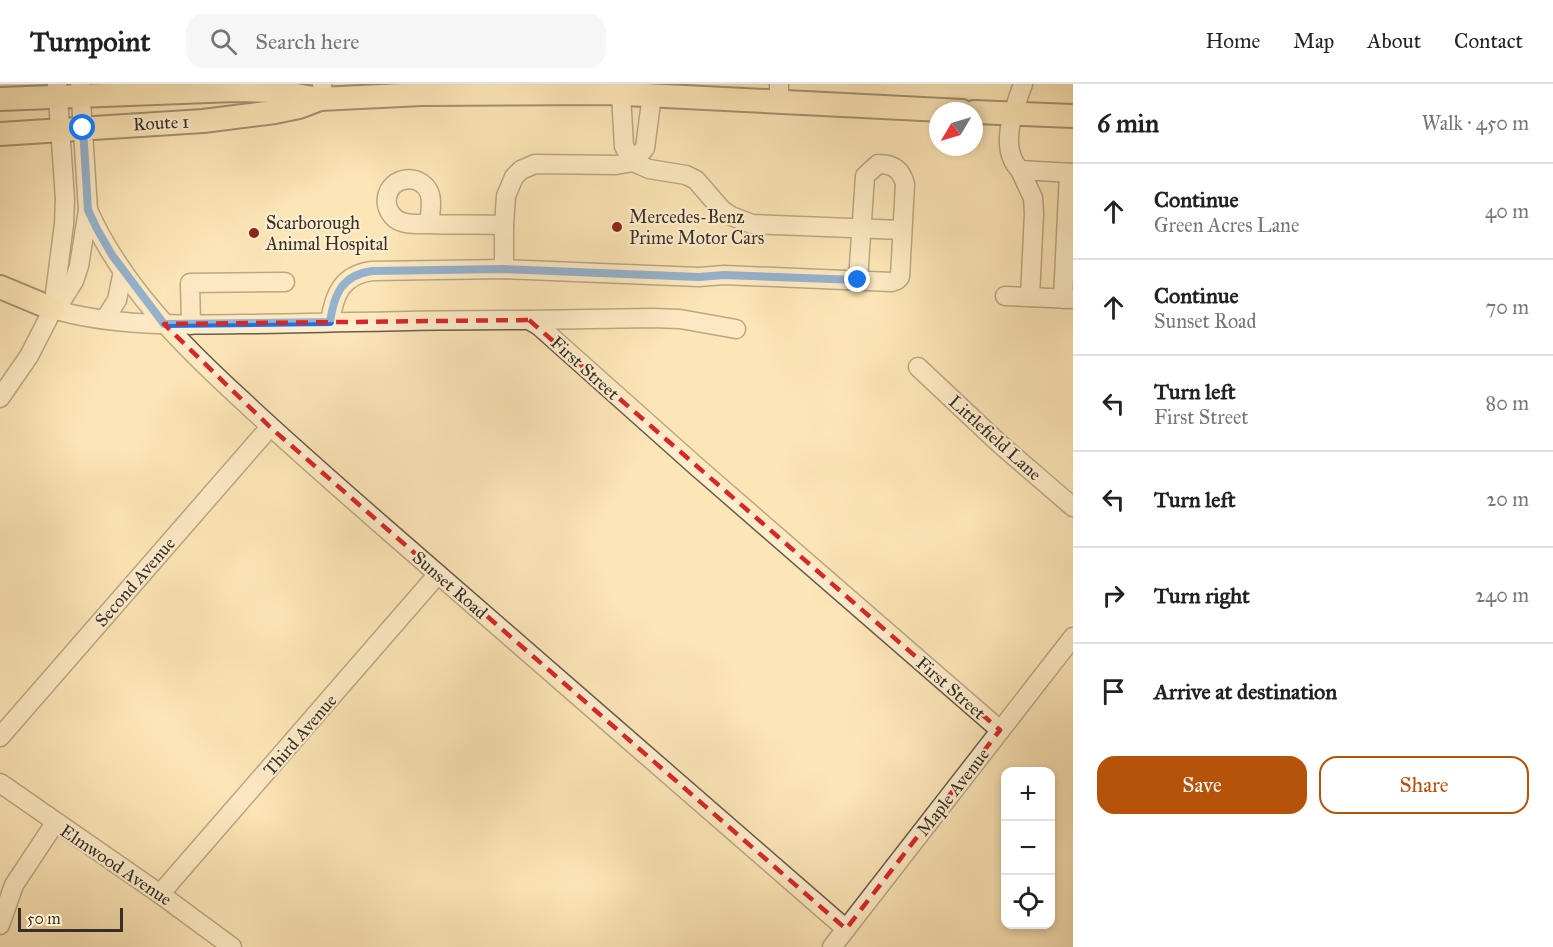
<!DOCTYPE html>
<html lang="en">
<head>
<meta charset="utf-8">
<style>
  body { margin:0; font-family:"IM FELL Great Primer",serif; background:#f6f6f6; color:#222 }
  .controls { position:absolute; right:18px; bottom:18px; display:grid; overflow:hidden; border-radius:12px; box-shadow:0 3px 9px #0003 }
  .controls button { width:54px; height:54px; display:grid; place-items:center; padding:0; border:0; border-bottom:2px solid #e0e0e0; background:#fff; color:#222; font:30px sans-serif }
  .compass { position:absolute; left:929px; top:18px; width:54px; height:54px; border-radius:50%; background:#fff; box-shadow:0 3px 9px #0003; rotate:232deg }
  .scale { position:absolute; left:18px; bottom:15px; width:105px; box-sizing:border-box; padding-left:6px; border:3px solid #392e23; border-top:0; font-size:16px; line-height:21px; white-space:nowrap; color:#392e23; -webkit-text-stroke:4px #fdeed0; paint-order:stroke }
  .stop { position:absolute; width:18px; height:18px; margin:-14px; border:4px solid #1a73e8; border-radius:50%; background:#fff }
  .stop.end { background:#1a73e8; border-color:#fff; box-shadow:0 2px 6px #0008 }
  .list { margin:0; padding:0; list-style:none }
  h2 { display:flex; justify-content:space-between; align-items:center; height:78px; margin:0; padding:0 24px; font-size:26px }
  h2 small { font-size:20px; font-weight:400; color:#767676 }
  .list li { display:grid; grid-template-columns:39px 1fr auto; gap:18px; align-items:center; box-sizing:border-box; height:96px; padding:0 24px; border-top:2px solid #e0e0e0 }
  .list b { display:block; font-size:22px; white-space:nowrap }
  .list p { margin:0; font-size:20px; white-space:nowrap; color:#767676 }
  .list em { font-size:20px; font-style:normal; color:#767676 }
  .actions { display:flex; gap:12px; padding:18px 24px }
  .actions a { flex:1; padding:14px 0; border:2px solid #b45309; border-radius:18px; text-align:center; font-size:21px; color:#b45309 }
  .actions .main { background:#b45309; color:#fff }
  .icon { flex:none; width:33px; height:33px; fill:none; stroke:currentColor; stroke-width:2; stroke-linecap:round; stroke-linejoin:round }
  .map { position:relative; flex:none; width:1073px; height:863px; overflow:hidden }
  header { display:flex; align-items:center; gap:36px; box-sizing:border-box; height:84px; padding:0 30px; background:#fff; border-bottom:2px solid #e0e0e0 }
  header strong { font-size:28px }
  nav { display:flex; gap:33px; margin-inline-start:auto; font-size:21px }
  .search { width:420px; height:54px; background:#f6f6f6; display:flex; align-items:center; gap:15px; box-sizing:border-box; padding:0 21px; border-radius:18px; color:#767676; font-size:22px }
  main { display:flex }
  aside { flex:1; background:#fff }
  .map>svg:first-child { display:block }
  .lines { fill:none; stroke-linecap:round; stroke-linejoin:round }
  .minor-casing { stroke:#6a5c48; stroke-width:21 }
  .major-casing { stroke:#392e23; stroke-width:26 }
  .minor { stroke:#fdeed0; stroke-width:18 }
  .major { stroke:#fce5b7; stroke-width:22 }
  .route { stroke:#1a73e8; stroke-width:8 }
  .marked { fill:none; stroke:#d62828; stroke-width:4.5; stroke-dasharray:12 8; stroke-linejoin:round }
  .poi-dot { fill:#8f2418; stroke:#fdeed0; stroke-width:2 }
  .labels { text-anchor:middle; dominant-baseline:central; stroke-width:4.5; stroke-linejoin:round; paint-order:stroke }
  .street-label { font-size:18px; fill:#392e23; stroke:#fdeed0 }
  .poi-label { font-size:18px; fill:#392e23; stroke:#fdeed0; text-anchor:start }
</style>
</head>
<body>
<header>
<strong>Turnpoint</strong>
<div class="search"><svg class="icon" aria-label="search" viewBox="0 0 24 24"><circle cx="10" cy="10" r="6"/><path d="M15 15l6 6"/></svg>Search here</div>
<nav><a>Home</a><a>Map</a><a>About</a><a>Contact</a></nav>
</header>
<main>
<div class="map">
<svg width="1073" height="863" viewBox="0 0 1073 863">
  <rect width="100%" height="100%" fill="#fce5b7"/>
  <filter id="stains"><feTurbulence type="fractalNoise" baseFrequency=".00333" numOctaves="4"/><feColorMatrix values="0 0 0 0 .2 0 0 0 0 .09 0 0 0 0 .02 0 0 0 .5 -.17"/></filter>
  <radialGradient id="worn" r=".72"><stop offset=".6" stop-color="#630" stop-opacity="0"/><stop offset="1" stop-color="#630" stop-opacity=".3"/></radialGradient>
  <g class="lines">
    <defs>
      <g id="minor">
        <polyline points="322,0 323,15"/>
        <path d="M1023,0c-9,26 -25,64 -3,86l53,3"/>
        <polyline points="621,10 624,62 633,78 645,64 652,11"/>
        <polyline points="779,18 779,0"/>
        <polyline points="1020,86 1033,114 1034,129 1030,213"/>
        <path d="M88,126c34,76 95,136 155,191 46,43 94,85 142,127 153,134 308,267 461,401"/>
        <path d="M429,140c1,-10 4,-23 0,-32 -9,-19 -38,-16 -42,5 -2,11 5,22 15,25 9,3 19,2 28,2 24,1 49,0 74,1"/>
        <polyline points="504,185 504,141 506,112 514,93 521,86 535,80 616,81 633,78 649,85 686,91 696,96 722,126 731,132 752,140 902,146"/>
        <polyline points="1005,212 1073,215"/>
        <polyline points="1063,215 1069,89"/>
        <path d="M53,225c58,18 135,16 196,15 93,-1 186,-5 280,-4l10,6 157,140 304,264"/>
        <polyline points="53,225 64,140 65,115 57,0"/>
        <polyline points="105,235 117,216 123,187"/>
        <polyline points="529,236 652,234 680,235 736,245"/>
        <path d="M330,238c4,-28 12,-47 42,-51l132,-2 195,8 25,-2 168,7 5,-2 3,-3 5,-93c-4,-15 -12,-20 -27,-20l-13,12 -7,104"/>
        <polyline points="191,241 190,199 285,198"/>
        <polyline points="918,283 1001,361 1073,423"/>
        <polyline points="0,314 29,272 53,225 62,216 74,197 79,182 88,126 80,0"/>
        <polyline points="0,653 270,343"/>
        <polyline points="0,699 160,810 232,863"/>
        <polyline points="160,810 438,490"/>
        <polyline points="0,841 14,801 55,739"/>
        <polyline points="832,863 1073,553"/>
      </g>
      <g id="major">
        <polyline points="0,15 234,6 272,7 319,15"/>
        <polyline points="974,28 1073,32"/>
        <polyline points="0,50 203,37 275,28 299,23 320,15 422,10 606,9 962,27"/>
        <polyline points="0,203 53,225"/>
      </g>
    </defs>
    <use href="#minor" class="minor-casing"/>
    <use href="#major" class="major-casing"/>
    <use href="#minor" class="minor"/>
    <use href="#major" class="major"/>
  </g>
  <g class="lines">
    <path class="route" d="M83,44l5,82 9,19 15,26 52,69 166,-2c4,-28 12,-47 42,-51l132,-2 195,8 25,-2 134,5"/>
  </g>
  <path d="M0 0H1073V863H0ZM529,236l471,410 -154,199 -576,-502 -106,-103z" fill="#fce5b7" fill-opacity=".55" fill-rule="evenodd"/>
  <path class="marked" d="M529,236l471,410 -154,199 -576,-502 -106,-103z"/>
  <g class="poi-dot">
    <circle cx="617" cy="143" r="6"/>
    <circle cx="254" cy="149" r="6"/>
  </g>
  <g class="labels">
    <g class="street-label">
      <text transform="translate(161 39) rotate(-3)">Route 1</text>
      <text transform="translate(585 284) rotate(42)">First Street</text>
      <text transform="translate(995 354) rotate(42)">Littlefield Lane</text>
      <text transform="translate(135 498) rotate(-49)">Second Avenue</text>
      <text transform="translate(450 501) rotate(41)">Sunset Road</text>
      <text transform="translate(951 604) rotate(41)">First Street</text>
      <text transform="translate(300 651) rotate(-49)">Third Avenue</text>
      <text transform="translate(953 708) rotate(-52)">Maple Avenue</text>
      <text transform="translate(116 781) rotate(34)">Elmwood Avenue</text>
    </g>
    <g class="poi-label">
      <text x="629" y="133">Mercedes-Benz<tspan x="629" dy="21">Prime Motor Cars</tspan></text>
      <text x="266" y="139">Scarborough<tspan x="266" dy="21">Animal Hospital</tspan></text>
    </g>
  </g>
  <rect width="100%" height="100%" filter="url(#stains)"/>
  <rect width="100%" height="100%" fill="url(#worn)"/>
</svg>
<div class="controls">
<button>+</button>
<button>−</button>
<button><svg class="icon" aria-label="locate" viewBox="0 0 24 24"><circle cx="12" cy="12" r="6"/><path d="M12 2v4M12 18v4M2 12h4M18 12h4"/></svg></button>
</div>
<svg class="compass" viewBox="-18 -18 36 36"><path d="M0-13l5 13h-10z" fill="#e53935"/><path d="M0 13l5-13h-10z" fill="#767676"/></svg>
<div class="scale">50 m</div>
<div class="stop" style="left:83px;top:44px"></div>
<div class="stop end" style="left:858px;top:196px"></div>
</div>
<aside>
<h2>6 min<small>Walk · 450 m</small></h2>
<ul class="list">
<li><svg class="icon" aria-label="ahead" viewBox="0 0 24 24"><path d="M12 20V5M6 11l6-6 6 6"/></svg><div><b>Continue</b><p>Green Acres Lane</p></div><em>40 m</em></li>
<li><svg class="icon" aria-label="ahead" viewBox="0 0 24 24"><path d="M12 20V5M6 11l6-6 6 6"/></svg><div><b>Continue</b><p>Sunset Road</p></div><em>70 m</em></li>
<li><svg class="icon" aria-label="left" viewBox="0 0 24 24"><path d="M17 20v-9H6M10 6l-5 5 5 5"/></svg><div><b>Turn left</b><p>First Street</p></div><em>80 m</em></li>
<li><svg class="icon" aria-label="left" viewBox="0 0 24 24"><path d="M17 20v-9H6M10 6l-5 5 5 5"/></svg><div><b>Turn left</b></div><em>20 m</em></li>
<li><svg class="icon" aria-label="right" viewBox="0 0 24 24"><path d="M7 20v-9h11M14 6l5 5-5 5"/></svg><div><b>Turn right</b></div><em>240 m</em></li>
<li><svg class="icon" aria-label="arrive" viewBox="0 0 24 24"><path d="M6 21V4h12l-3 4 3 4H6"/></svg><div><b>Arrive at destination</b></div></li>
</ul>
<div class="actions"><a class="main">Save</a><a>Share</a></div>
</aside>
</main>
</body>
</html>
